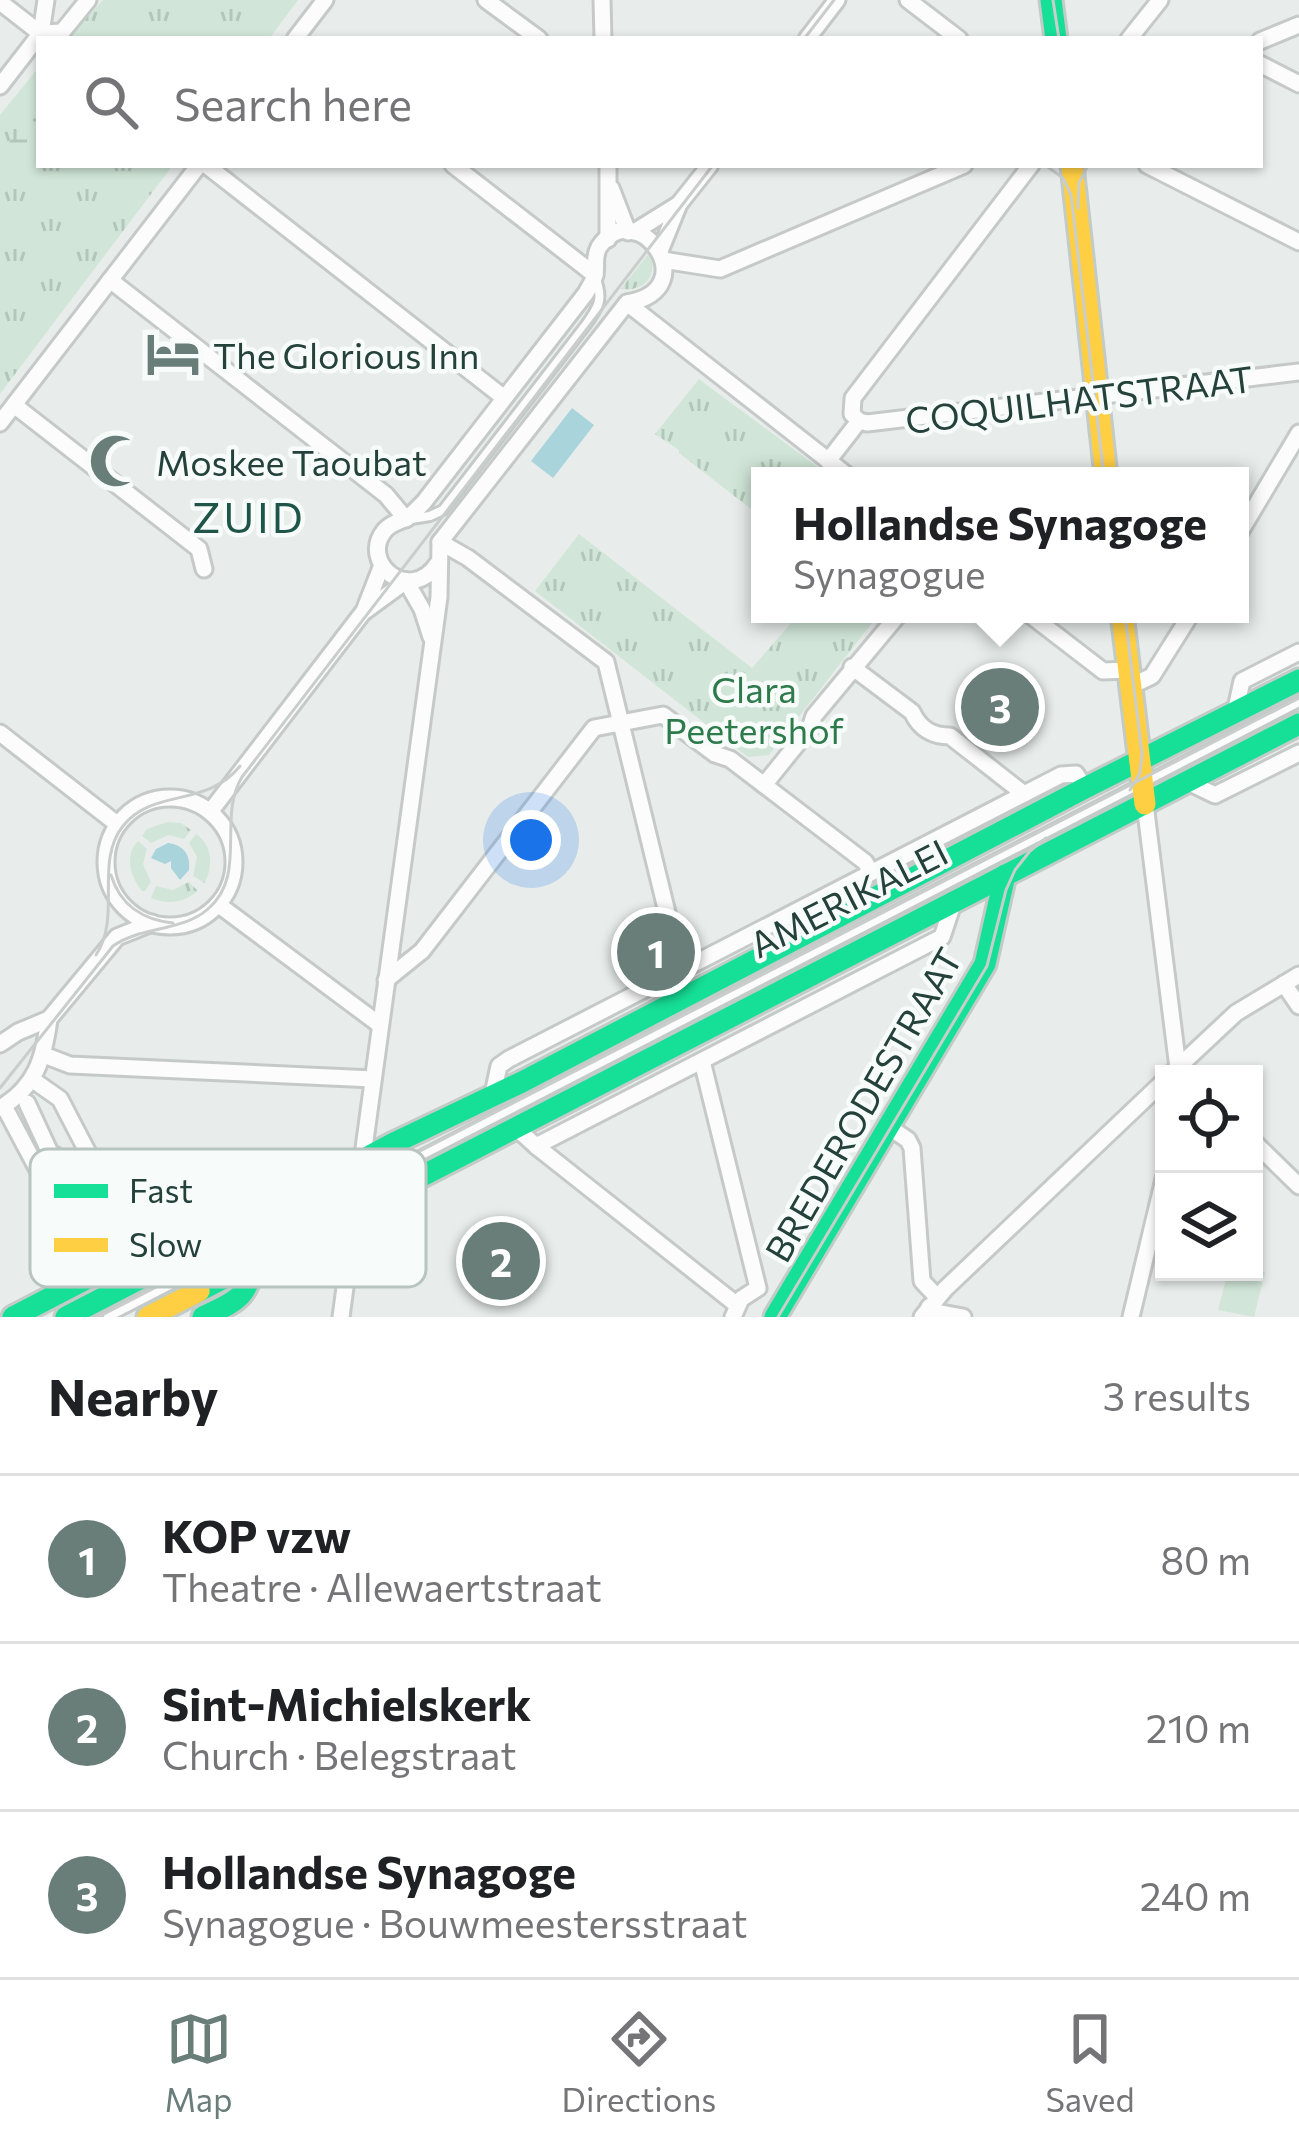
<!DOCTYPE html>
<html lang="en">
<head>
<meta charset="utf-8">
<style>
  body { margin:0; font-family:Commissioner,sans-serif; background:#f2f2f2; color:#202124 }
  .controls { position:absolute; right:36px; bottom:36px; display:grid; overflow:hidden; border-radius:0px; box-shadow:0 3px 9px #0004 }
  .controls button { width:108px; height:108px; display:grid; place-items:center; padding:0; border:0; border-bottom:3px solid #e0e0e0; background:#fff; color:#202124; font:60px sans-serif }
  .you { position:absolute; left:531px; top:840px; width:42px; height:42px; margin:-30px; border:9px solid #fff; border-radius:50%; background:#1a73e8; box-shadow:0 0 0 18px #1a73e833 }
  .badge { display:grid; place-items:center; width:78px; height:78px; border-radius:50%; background:#697e78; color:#fff; font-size:39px; font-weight:700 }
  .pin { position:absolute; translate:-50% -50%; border:6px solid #fff; box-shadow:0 3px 12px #0006 }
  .popup { position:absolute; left:751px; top:467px; width:498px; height:156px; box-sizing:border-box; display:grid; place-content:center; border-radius:0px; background:#fff; filter:drop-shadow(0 3px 9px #0005); font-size:39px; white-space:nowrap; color:#757577 }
  .popup b { font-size:45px; color:#202124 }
  .popup::after { content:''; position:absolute; left:50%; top:100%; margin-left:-24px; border:24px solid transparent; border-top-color:#fff }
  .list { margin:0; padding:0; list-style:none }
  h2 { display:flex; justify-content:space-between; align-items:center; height:156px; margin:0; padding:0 48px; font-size:51px }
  h2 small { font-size:39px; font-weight:400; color:#757577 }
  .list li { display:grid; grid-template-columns:78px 1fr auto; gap:36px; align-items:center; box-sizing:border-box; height:168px; padding:0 48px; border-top:3px solid #e0e0e0 }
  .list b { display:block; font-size:45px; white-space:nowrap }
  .list p { margin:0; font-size:39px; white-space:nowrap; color:#757577 }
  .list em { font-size:39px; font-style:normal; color:#757577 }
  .icon { flex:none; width:66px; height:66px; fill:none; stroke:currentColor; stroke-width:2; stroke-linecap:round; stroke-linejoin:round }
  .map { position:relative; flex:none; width:1299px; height:1317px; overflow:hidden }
  .search { position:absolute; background:#fff; box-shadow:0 3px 9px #0004; left:36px; right:36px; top:36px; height:132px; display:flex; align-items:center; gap:30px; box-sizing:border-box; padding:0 42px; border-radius:0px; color:#757577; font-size:45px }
  .sheet { height:660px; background:#fff }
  nav { display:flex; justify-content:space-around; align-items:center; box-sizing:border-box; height:168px; border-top:3px solid #e0e0e0; background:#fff; font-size:33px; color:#757577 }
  nav a { display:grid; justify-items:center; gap:6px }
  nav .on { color:#697e78 }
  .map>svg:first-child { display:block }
  .grass { fill:url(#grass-tufts) }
  .wetland { fill:url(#wetland-marsh) }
  .pitch { fill:#d1e6d8 }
  .water { fill:#a9d4db }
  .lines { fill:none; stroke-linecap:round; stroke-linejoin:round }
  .lane-casing { stroke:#c5cac8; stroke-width:14 }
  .street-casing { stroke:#c5cac8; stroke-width:21 }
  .fast-casing { stroke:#c3cbc8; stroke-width:27 }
  .slow-casing { stroke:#c3cbc8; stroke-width:27 }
  .lane { stroke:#fcfcfc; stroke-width:8 }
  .street { stroke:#fcfcfc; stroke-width:15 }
  .fast { stroke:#16e098; stroke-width:21 }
  .slow { stroke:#ffcf43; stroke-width:21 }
  .tram { stroke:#c9cdcc; stroke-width:3 }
  .labels { text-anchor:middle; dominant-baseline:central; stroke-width:9; stroke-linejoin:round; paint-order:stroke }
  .poi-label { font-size:36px; fill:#24423a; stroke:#f7fbf9; text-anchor:start }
  .street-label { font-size:36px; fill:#24423a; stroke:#f7fbf9 }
  .park-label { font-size:36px; fill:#2d7a4b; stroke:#f7fbf9 }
  .quarter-label { font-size:42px; letter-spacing:3px; fill:#1f5548; stroke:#f7fbf9 }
  .key { fill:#f7fbf9; stroke:#b8c4c0; stroke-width:3 }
  .key-label { font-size:33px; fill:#24423a }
</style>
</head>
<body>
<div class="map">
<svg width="1299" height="1317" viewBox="0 0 1299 1317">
  <defs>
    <pattern id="grass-tufts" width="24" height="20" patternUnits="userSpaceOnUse" patternTransform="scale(3)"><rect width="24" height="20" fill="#d1e6d8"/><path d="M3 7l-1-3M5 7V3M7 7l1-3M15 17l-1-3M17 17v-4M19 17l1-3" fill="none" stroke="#b3c6ba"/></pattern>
    <pattern id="wetland-marsh" width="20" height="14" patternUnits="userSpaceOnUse" patternTransform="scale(3)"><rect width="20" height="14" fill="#d1e6d8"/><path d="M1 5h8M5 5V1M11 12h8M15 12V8" fill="none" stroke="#b3c6ba"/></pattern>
  </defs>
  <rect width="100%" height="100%" fill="#e8edeb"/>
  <g class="grass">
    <polygon points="103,0 298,0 269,39 67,39"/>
    <polygon points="39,67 39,165 173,165 0,394 0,115"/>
    <path d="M649,253c10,22 -4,39 -28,36z"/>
    <polygon points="699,379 712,389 830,476 760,476 760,516 679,453 679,450 655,434"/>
    <polygon points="579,534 752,668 799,614 879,614 769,755 748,757 535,591"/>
    <polygon points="167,822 181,823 191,830 184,839 169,835 151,843 142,836 147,829"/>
    <path d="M196,834c17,11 17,32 9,49l-12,-7 4,-19 -8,-14z"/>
    <path d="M138,841l9,8 -4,15 8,18 -6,9h-3c-12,-15 -18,-36 -4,-50z"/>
    <path d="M189,882l9,9c-15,12 -30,14 -47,7l5,-12 17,4z"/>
  </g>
  <polygon class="wetland" points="31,114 39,119 39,127 0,186 0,154"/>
  <polygon class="pitch" points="1254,1270 1265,1272 1254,1317 1218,1310 1228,1272 1254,1272"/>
  <g class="water">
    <polygon points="572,408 594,425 553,478 531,461"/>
    <path d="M168,843c15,2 23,11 21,27l-9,10 -9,-12v-7l-6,3 -14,-6 5,-9z"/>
  </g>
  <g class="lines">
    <defs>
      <g id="lane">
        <path d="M411,519l19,-3 13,-6 142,-184c14,-19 19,-27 10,-49"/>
        <polyline points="108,1317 1299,702"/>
      </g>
      <g id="street">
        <polyline points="486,0 539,39"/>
        <polyline points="602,0 603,39"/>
        <polyline points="908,0 959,39"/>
        <polyline points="0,2 45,37"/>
        <polyline points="41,33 46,0"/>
        <polyline points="295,39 325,0"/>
        <polyline points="807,39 837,0"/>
        <polyline points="1129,39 1160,0"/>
        <polyline points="1260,41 1299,25"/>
        <polyline points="1260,64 1299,84"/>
        <polyline points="0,86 41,33 62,32 88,0"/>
        <polyline points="206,165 503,397"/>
        <polyline points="453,165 595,275"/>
        <polyline points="1147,165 1299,242"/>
        <polyline points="611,188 628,232"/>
        <polyline points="634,232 679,204"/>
        <polyline points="608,239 608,165"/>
        <polyline points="660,251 679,204 710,165"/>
        <polyline points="663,260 720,269 964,165"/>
        <polyline points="110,280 386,495 406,519"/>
        <polyline points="627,303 848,476"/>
        <polyline points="14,405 199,549 204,569"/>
        <polyline points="859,421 867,423 1299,372"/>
        <polyline points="859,421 852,414 853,398 1031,165"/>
        <polyline points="0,423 199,165"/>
        <polyline points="828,461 859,421"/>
        <polyline points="1240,532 1299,433"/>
        <polyline points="440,542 468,558 606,662 681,970"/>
        <polyline points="406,581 422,609 431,637"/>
        <polyline points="365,611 406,581"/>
        <polyline points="1029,614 1103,671 1129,670"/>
        <path d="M852,667l60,45c8,17 20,24 38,24l74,58"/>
        <polyline points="1131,686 1152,676 1191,614"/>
        <polyline points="1235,713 1242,681 1299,652"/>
        <polyline points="0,733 117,824"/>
        <polyline points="1188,782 1215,795 1299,753"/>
        <polyline points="764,785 810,728 814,716 899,614"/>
        <circle cx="170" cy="862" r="64"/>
        <polyline points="1145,804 1178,1068"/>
        <polyline points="210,812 364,611 382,565"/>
        <polyline points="219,905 380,1025"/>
        <polyline points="386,980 422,951 594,728 663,715 715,754 730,759 865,862 871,872"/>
        <polyline points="1284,984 1299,1006"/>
        <polyline points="0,1044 18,1032 49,1019 117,937 152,923"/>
        <polyline points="44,1055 70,1065 373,1079"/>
        <polyline points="702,1061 758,1288 741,1299 733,1317"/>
        <polyline points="1174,1071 1236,1013 1299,975"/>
        <polyline points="33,1080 60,1099 127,1228"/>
        <polyline points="493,1094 499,1066 509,1059 1061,775 1076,774 1085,788"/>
        <polyline points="27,1103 52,1157 55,1155 113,1265"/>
        <polyline points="4,1106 81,1251"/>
        <path d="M0,1108c36,-21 44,-50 49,-89"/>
        <polyline points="515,1127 536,1146 737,1305"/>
        <polyline points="889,1127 908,1140 912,1148 922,1281 937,1297"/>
        <polyline points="1254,1142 1299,1186"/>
        <polyline points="536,1146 942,937 954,901"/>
        <polyline points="929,1307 936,1312 963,1317"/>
        <path d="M341,1317l98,-720 1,-55 187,-239c81,-14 9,-111 -28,-56 -6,11 -2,18 -4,28 -2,7 -6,12 -9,18l-162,209c-3,3 -11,11 -14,14 -8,5 -18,6 -25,14 -27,32 25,76 53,33"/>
        <polyline points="922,1317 945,1289 1164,1081"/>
        <polyline points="1131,1317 1164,1179"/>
      </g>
      <g id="fast">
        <polyline points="1051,0 1056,39"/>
        <polyline points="180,1258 392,1144 522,1082 1085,788 1299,680"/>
        <polyline points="199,1291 1299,724"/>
        <polyline points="13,1317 252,1193 269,1189 295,1196"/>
        <polyline points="66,1317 180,1258"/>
        <path d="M203,1317c30,-15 45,-17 50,-54"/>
        <polyline points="775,1317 985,964 1005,875"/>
      </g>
      <g id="slow">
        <polyline points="1072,166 1106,476"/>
        <polyline points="1122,614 1145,804"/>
        <polyline points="148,1317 199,1291"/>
      </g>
    </defs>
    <use href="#lane" class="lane-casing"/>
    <use href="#street" class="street-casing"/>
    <use href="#fast" class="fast-casing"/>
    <use href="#slow" class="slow-casing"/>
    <use href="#lane" class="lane"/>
    <use href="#street" class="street"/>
    <use href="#fast" class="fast"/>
    <use href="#slow" class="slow"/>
    <g class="tram">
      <polyline points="1053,0 1059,39"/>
      <polyline points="804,39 834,0"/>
      <polyline points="1045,165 1063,178 1071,195 1104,476"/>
      <polyline points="1078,208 1079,183 1088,165"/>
      <polyline points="1125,614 1142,754 1140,773 1130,790"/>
      <path d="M111,875c9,30 32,45 62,48"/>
      <path d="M96,955c26,-39 -2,-93 27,-129 29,-38 84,-18 117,-60"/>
      <path d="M0,1088l113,-142c28,-20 69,-14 95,-37 40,-34 9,-91 34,-132l471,-612"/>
      <polyline points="98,1317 1299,698"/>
      <polyline points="778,1317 987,966 1006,890 1015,870 1030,851 1046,838"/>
    </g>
  </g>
  <defs>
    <symbol id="hotel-bare" viewBox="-9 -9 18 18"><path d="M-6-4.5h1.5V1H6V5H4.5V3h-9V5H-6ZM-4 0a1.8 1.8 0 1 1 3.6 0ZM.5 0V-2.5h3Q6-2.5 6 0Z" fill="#697e78" stroke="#f7fbf9" stroke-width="2.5" paint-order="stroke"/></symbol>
    <symbol id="mosque-bare" viewBox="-9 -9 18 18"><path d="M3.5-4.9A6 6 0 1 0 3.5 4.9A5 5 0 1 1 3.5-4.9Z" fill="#697e78" stroke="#f7fbf9" stroke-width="2.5" paint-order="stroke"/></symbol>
  </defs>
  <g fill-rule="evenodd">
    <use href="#hotel-bare" x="135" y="316" width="76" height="76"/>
    <use href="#mosque-bare" x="78" y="423" width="76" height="76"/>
  </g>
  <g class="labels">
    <g class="poi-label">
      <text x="213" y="354">The Glorious Inn</text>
      <text x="156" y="461">Moskee Taoubat</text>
    </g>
    <g class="street-label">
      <text transform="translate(1079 398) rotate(-7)">COQUILHATSTRAAT</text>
      <text transform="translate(848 897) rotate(-27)">AMERIKALEI</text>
      <text transform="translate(862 1104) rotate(-60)">BREDERODESTRAAT</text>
    </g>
    <g class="park-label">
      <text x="754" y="688">Clara<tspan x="754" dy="41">Peetershof</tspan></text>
    </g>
    <g class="quarter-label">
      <text x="249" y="516">ZUID</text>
    </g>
  </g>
  <rect x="30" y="1149" width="396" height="138" rx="18" class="key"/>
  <rect x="54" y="1184" width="54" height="14" fill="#16e098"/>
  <rect x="54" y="1238" width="54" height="14" fill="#ffcf43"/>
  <g class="key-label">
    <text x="129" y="1203">Fast</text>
    <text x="129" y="1257">Slow</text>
  </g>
</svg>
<div class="controls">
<button><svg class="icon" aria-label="locate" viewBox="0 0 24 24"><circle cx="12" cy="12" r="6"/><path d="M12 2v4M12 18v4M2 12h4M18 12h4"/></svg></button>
<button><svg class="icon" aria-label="layers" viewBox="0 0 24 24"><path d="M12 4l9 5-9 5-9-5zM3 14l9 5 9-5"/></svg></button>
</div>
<div class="you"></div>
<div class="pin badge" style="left:656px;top:952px">1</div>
<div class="pin badge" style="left:501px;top:1261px">2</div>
<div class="pin badge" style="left:1000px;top:707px">3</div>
<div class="popup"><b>Hollandse Synagoge</b>Synagogue</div>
<div class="search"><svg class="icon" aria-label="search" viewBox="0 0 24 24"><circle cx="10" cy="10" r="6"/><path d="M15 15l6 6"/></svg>Search here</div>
</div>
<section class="sheet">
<h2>Nearby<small>3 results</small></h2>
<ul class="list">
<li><span class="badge">1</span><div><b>KOP vzw</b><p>Theatre · Allewaertstraat</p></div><em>80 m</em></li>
<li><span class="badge">2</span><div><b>Sint-Michielskerk</b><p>Church · Belegstraat</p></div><em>210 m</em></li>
<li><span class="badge">3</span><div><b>Hollandse Synagoge</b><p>Synagogue · Bouwmeestersstraat</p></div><em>240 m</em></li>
</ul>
</section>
<nav>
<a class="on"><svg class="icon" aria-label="map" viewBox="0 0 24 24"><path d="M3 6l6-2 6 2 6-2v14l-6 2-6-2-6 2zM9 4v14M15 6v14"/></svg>Map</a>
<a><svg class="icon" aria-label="directions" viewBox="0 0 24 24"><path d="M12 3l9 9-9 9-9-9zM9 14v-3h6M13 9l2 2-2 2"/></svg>Directions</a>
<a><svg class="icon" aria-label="saved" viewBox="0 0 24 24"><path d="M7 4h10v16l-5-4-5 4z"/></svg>Saved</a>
</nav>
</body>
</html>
